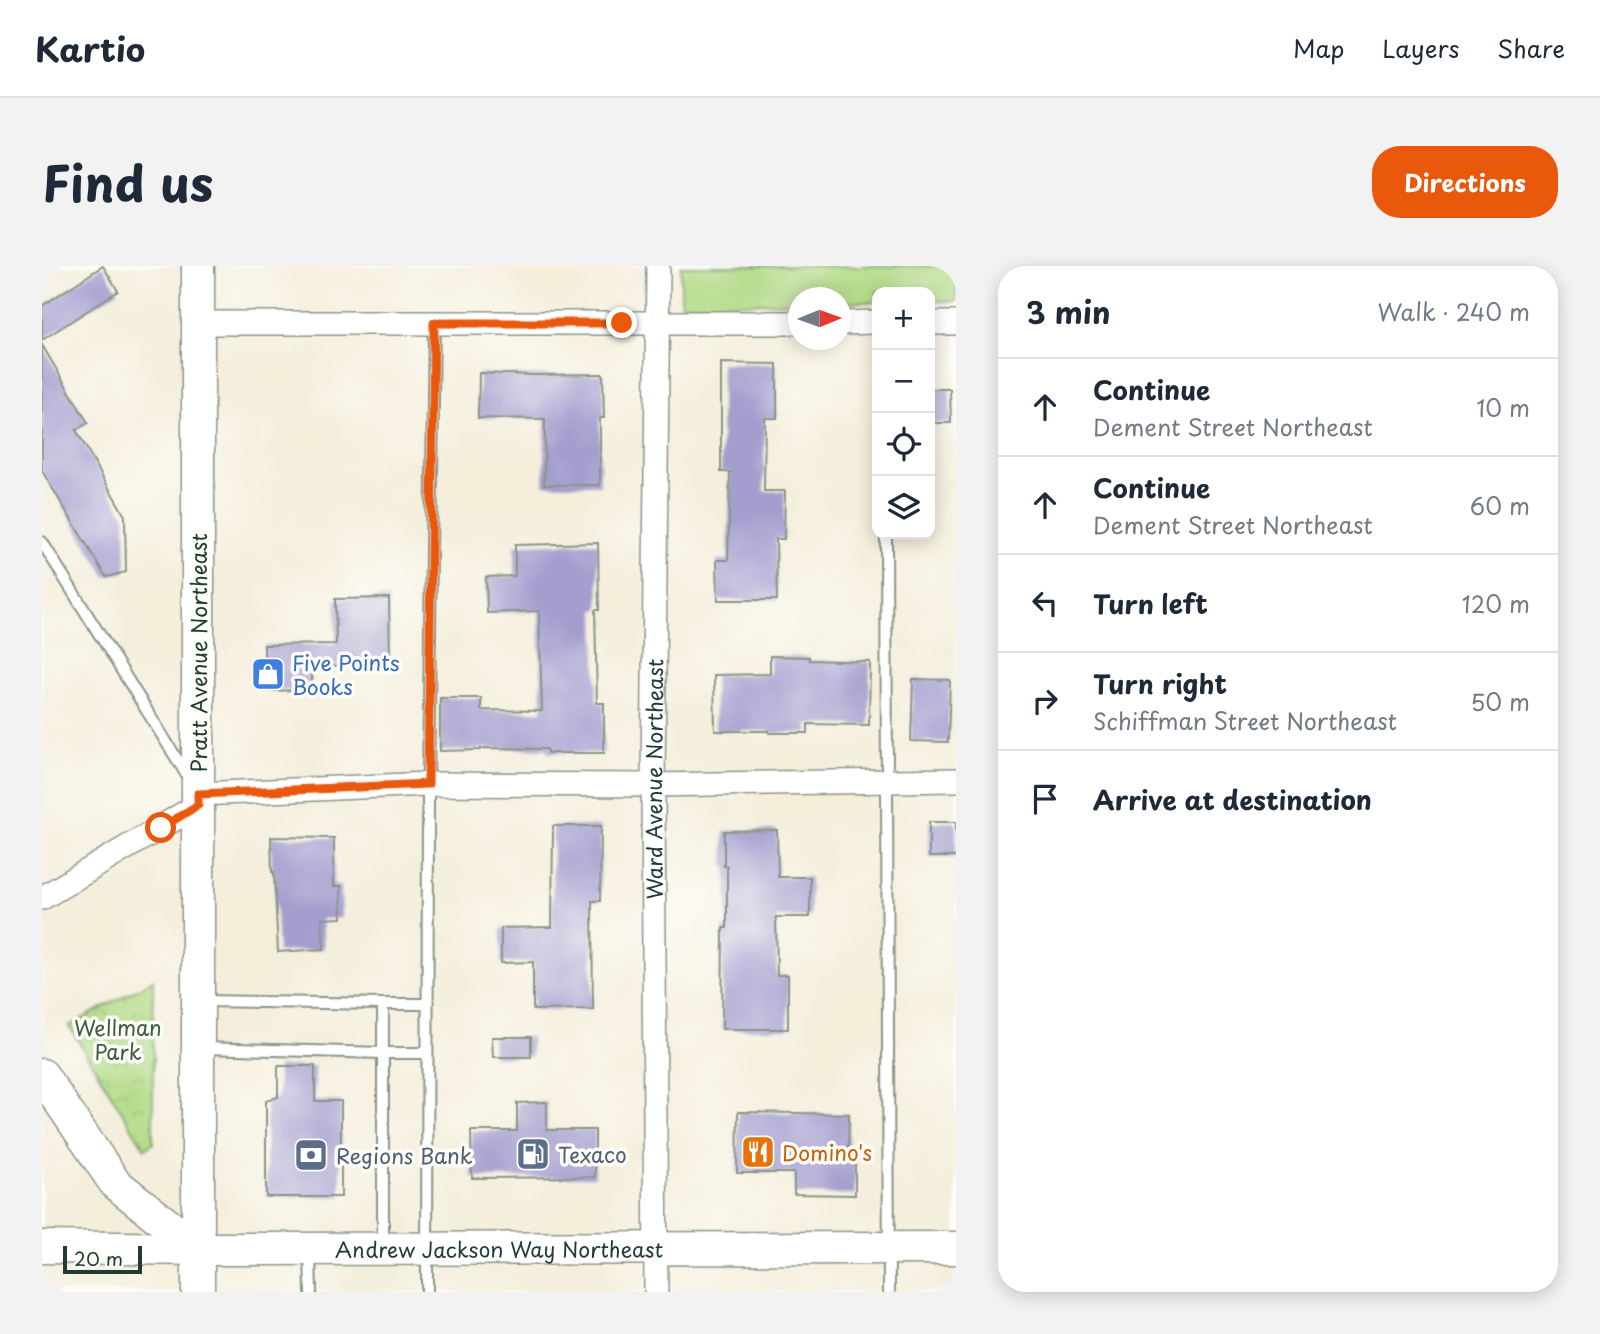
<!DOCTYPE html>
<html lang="en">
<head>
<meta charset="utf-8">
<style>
  body { margin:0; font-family:"Playpen Sans",sans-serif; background:#f2f2f3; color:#1f2937 }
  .controls { position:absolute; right:21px; top:21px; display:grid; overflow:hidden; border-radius:14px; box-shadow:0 4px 18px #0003 }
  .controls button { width:63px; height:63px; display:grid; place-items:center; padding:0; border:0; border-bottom:2px solid #e0e1e3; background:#fff; color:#1f2937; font:35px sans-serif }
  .compass { position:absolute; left:746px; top:21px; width:63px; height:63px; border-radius:50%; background:#fff; box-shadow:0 4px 18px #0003; rotate:89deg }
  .scale { position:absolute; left:21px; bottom:18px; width:79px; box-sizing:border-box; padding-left:7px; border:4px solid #1f3d34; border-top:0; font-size:19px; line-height:24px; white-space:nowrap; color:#1f3d34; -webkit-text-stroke:5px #fdfcf7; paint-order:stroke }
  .stop { position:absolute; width:21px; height:21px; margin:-16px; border:5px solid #ea580c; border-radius:50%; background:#fff }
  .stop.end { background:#ea580c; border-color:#fff; box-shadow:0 2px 7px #0008 }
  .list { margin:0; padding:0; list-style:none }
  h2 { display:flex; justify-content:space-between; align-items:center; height:91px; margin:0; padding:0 28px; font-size:30px }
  h2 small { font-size:23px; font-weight:400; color:#747a83 }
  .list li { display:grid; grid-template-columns:46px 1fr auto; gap:21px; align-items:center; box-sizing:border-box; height:98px; padding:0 28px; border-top:2px solid #e0e1e3 }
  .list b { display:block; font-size:26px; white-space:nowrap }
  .list p { margin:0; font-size:23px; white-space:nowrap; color:#747a83 }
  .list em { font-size:23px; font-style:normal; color:#747a83 }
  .icon { flex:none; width:38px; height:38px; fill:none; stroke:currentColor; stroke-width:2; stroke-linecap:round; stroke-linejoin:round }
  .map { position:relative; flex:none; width:914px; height:1026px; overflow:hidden; border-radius:28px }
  header { display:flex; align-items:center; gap:42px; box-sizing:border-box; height:98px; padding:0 35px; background:#fff; border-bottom:2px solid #e0e1e3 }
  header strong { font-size:33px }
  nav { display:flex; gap:38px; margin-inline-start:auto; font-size:24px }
  .intro { display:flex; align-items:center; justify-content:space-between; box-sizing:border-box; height:168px; padding:0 42px }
  h1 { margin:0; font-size:49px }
  .button { padding:18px 32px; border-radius:28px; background:#ea580c; color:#fff; font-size:24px; font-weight:700 }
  main { display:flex; gap:42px; padding:0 42px }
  aside { flex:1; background:#fff; border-radius:28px; box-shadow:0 4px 18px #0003 }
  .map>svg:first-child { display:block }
  .park { fill:url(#park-crowns); stroke:#688c5c; stroke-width:2 }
  .pitch { fill:#b1da85; stroke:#688c5c; stroke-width:2 }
  .building { fill:#a49ecf }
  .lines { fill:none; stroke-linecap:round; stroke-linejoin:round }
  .lane-casing { stroke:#8a9688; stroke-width:14 }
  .street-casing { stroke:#8a9688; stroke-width:26 }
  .secondary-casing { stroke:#8a9688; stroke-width:35 }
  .lane { stroke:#fff; stroke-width:10 }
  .street { stroke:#fff; stroke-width:23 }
  .secondary { stroke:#fff; stroke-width:32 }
  .route { stroke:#ea580c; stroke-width:9 }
  .labels { text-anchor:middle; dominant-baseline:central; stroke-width:7; stroke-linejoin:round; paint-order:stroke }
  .street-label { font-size:21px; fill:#1f3d34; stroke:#fdfcf7 }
  .shop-label { font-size:21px; fill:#366cbe; stroke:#fdfcf7; text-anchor:start }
  .park-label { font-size:21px; fill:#3c5c44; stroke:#fdfcf7 }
  .food-label { font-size:21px; fill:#c56008; stroke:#fdfcf7; text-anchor:start }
  .service-label { font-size:21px; fill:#4e5e75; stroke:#fdfcf7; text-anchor:start }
</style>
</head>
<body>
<header>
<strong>Kartio</strong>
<nav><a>Map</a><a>Layers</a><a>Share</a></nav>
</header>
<div class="intro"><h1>Find us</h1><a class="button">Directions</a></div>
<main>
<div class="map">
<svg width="914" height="1026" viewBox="0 0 914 1026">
  <defs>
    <pattern id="park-crowns" width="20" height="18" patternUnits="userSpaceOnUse" patternTransform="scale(1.75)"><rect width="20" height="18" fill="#b1da85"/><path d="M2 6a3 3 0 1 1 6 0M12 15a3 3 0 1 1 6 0" fill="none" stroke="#98bc73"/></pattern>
  </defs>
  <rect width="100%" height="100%" fill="#fdfcf7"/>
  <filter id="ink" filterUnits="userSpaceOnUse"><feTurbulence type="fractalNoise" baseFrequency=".0143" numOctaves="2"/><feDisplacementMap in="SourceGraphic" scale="14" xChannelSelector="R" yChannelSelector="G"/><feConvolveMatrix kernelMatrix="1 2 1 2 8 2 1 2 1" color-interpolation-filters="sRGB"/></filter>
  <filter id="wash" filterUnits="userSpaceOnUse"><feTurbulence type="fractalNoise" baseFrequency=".00686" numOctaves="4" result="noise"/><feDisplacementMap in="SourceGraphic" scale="28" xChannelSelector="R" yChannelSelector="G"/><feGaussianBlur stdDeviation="1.57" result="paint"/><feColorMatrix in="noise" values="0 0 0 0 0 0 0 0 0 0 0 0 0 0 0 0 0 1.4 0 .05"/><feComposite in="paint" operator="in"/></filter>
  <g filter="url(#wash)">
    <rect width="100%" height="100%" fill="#f4eedb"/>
    <polygon class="park" points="111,714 111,877 103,883 27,760"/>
    <polygon class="pitch" points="639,0 914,0 914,35 888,35 888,26 835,26 835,36 799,36 799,32 757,32 756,36 639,38"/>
    <g id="blocks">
      <g class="building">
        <polygon points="61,0 76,25 0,74 0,40"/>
        <polygon points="0,79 46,157 34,164 83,250 84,306 64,311 0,205"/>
        <polygon points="679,97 735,98 735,152 723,152 722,225 743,225 742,273 734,273 735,334 676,334 675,294 686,294 688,206 679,206"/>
        <polygon points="437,107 491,109 561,108 562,152 558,152 558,219 502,219 503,153 436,152"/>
        <polygon points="888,123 908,123 909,157 888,157"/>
        <polygon points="556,277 557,344 553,344 555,437 562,437 562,487 505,487 505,483 439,482 439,484 398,485 398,432 439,432 439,444 500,445 497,345 445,347 444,311 473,310 473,279"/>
        <polygon points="347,332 348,399 270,400 270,424 222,425 222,379 294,378 293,333"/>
        <polygon points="728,390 767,391 767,394 828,396 827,459 766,458 766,467 727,467 727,465 673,465 672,409 728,408"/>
        <polygon points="871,413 908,414 906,476 869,475"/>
        <rect x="887" y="556" width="27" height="35"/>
        <polygon points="511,560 559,560 558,635 550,635 551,743 491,744 491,696 459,697 459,662 510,661"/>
        <polygon points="735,564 736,611 768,611 768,651 734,651 735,709 746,709 746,763 680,763 681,662 685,662 685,600 682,600 682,565"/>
        <polygon points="229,571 292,572 292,620 299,620 300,652 280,653 282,683 236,686 232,606 230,606"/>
        <polygon points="450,771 489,771 489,791 451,791"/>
        <polygon points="236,800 273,800 273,835 299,835 299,931 224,931 224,835 236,831"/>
        <polygon points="505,836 505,864 553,864 553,911 430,912 429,865 475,865 475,837"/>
        <polygon points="696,846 807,848 806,891 813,892 813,929 752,928 752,907 695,907"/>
      </g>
    </g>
  </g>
  <g filter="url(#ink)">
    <use href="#blocks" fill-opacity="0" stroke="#8a9688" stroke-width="2"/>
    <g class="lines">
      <defs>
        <g id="lane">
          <polyline points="844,268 847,1026"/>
          <polyline points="0,276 148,514"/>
          <polyline points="159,735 341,738 341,981"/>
          <polyline points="341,738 385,738"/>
          <polyline points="159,782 341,787 385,787"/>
          <polyline points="268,987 269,1026"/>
          <polyline points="385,1026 386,518 392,57"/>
        </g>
        <g id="street">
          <polyline points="156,57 757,57"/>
          <polyline points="799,57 835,56"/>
          <polyline points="888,57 914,57"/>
          <polyline points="156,528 386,518 611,519 914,514"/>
          <polyline points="0,632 156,539"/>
          <path id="s1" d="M614,1026l-3,-507 5,-519"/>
        </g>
        <g id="secondary">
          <polyline points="156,0 156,1026"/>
          <polyline points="0,809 73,917 156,983"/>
          <path id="s2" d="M0,981l156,2 758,-1"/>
        </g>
      </defs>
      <use href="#lane" class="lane-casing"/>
      <use href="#street" class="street-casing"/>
      <use href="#secondary" class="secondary-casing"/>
      <use href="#lane" class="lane"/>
      <use href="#street" class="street"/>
      <use href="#secondary" class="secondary"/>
    </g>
  </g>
  <g class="lines" filter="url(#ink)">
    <polyline class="route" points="119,562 156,539 156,528 386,518 392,57 580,57"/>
  </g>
  <defs>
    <symbol id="shop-square" viewBox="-11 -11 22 22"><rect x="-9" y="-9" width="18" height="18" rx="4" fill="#3f7fe0" stroke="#fdfcf7"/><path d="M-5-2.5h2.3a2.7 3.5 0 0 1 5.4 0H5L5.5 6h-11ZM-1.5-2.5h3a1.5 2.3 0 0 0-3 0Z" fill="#fff"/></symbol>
    <symbol id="restaurant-square" viewBox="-11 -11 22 22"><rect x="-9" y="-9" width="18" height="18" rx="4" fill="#e8710a" stroke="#fdfcf7"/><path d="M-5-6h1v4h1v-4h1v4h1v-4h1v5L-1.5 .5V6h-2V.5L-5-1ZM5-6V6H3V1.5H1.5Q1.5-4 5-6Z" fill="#fff"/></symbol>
    <symbol id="fuel-square" viewBox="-11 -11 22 22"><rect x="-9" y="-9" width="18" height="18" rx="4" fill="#5c6f8a" stroke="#fdfcf7"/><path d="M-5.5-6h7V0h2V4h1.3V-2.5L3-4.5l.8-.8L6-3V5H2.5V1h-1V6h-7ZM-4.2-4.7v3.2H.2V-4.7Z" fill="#fff"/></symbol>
    <symbol id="bank-square" viewBox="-11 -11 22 22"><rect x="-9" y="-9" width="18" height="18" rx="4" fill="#5c6f8a" stroke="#fdfcf7"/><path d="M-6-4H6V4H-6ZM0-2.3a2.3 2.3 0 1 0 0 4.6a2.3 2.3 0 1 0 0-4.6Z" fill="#fff"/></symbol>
  </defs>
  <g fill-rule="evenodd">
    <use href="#shop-square" x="207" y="389" width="38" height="38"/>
    <use href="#restaurant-square" x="697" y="867" width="38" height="38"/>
    <use href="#fuel-square" x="472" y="869" width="38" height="38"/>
    <use href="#bank-square" x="250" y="870" width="38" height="38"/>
  </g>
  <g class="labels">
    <g class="street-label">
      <text transform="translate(156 387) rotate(-90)">Pratt Avenue Northeast</text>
      <text stroke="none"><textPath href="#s1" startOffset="513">Ward Avenue Northeast</textPath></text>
      <text stroke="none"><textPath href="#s2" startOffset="457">Andrew Jackson Way Northeast</textPath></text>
    </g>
    <g class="shop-label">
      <text x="250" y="396">Five Points<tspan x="250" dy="24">Books</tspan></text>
    </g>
    <g class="park-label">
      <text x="76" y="761">Wellman<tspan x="76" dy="24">Park</tspan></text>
    </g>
    <g class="food-label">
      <text x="740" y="886">Domino's</text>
    </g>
    <g class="service-label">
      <text x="516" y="888">Texaco</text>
      <text x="294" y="889">Regions Bank</text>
    </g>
  </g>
</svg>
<div class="controls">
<button>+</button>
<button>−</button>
<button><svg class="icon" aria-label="locate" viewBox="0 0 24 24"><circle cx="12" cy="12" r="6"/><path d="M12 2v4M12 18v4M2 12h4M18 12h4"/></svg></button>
<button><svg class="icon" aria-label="layers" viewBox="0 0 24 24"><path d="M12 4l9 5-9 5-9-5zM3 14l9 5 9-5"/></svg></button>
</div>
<svg class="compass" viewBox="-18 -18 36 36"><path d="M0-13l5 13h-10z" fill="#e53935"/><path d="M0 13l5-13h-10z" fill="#747a83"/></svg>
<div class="scale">20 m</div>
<div class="stop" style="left:119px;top:562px"></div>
<div class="stop end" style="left:580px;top:57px"></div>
</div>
<aside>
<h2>3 min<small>Walk · 240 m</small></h2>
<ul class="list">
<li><svg class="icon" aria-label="ahead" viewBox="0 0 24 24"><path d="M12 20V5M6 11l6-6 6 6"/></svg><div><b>Continue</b><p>Dement Street Northeast</p></div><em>10 m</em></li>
<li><svg class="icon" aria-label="ahead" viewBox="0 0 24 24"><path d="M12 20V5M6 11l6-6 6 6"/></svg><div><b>Continue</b><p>Dement Street Northeast</p></div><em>60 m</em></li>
<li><svg class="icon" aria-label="left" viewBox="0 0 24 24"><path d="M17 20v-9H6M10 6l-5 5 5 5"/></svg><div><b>Turn left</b></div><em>120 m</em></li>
<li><svg class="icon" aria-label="right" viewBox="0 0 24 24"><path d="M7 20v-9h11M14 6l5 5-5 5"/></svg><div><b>Turn right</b><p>Schiffman Street Northeast</p></div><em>50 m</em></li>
<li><svg class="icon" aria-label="arrive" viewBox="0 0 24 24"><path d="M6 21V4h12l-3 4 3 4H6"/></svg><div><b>Arrive at destination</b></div></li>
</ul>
</aside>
</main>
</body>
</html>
